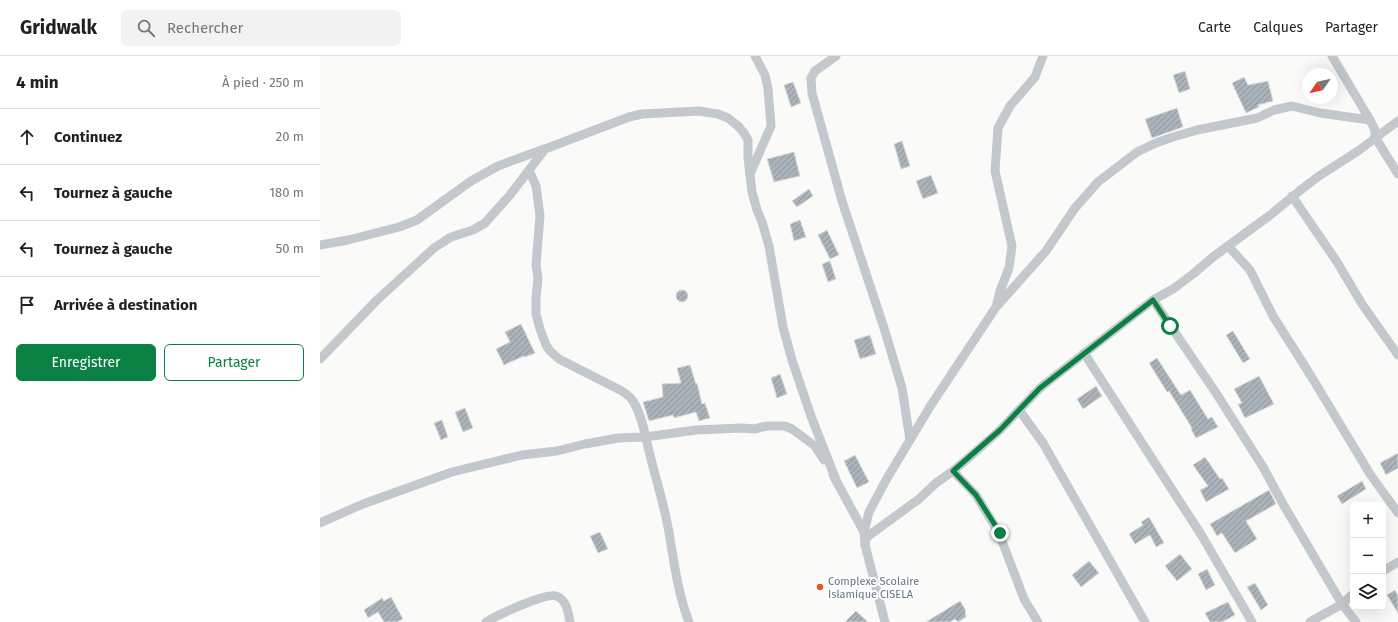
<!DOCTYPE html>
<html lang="fr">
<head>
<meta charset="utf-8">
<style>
  body { margin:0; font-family:"Fira Sans",sans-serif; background:#f2f2f2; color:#202124 }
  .controls { position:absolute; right:12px; bottom:12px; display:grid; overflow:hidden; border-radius:6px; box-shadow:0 4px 16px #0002 }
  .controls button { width:36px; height:36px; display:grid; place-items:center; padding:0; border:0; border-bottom:1px solid #e0e0e0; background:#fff; color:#202124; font:20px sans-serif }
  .compass { position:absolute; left:982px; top:12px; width:36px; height:36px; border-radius:50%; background:#fff; box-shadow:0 4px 16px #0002; rotate:236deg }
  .stop { position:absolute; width:12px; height:12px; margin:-9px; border:3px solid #0b8043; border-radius:50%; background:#fff }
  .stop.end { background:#0b8043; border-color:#fff; box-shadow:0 1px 4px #0008 }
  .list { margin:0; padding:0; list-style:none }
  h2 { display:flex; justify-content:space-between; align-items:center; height:52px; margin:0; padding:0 16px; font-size:17px }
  h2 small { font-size:13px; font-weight:400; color:#757577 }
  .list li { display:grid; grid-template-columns:26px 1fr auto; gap:12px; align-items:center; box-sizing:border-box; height:56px; padding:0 16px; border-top:1px solid #e0e0e0 }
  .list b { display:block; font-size:15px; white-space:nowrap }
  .list em { font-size:13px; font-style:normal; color:#757577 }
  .actions { display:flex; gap:8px; padding:12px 16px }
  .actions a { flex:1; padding:9px 0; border:1px solid #0b8043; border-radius:6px; text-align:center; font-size:14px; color:#0b8043 }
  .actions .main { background:#0b8043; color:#fff }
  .icon { flex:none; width:22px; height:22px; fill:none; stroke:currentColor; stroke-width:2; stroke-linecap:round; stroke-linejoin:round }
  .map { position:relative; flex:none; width:1078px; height:566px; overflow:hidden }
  header { display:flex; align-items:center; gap:24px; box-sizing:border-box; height:56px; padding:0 20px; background:#fff; border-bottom:1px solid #e0e0e0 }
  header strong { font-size:19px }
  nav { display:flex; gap:22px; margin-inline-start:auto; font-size:14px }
  .search { width:280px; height:36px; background:#f2f2f2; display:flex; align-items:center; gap:10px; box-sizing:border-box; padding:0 14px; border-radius:6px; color:#757577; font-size:15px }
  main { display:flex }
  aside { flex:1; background:#fff }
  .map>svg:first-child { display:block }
  .building { fill:url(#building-hatch); stroke:#dcdcda }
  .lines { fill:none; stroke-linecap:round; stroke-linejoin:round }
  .street { stroke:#c3c8cc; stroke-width:9 }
  .route { stroke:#0b8043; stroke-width:5 }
  .poi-dot { fill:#e4572e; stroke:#fff; stroke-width:1.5 }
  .labels { text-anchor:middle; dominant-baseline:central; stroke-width:4; stroke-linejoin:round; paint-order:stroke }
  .poi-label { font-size:11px; fill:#657683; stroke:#fff; text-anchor:start }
</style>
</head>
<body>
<header>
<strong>Gridwalk</strong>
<div class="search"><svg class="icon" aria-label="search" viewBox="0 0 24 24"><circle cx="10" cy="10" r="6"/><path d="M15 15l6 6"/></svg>Rechercher</div>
<nav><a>Carte</a><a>Calques</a><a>Partager</a></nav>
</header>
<main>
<aside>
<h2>4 min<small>À pied · 250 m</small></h2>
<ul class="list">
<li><svg class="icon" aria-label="ahead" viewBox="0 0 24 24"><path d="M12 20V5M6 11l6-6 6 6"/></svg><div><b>Continuez</b></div><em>20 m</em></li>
<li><svg class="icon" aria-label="left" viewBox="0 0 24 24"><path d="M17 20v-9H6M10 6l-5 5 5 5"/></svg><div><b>Tournez à gauche</b></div><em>180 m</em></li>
<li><svg class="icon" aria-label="left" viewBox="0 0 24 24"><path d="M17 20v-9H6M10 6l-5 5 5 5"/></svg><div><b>Tournez à gauche</b></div><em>50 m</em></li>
<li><svg class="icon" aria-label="arrive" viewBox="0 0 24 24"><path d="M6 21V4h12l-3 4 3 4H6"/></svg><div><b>Arrivée à destination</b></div></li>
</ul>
<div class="actions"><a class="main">Enregistrer</a><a>Partager</a></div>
</aside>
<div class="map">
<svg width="1078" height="566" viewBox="0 0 1078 566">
  <defs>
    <pattern id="building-hatch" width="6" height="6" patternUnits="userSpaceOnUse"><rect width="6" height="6" fill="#aab3b9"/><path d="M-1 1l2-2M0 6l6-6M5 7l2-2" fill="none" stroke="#8e969c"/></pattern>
  </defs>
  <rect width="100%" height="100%" fill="#fafaf8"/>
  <g class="building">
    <polygon points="865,15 870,33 859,37 853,19"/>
    <polygon points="924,21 928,29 948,25 953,45 938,49 939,51 926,57 912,27"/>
    <polygon points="473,26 481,47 471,51 464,29"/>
    <polygon points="857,52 863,71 832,82 825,63"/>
    <polygon points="582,85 590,110 581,113 574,88"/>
    <polygon points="474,96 480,120 454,126 447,103"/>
    <polygon points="611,119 618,137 603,143 596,125"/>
    <polygon points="489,133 493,140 477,151 472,145"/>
    <polygon points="480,164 486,181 474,185 470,168"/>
    <polygon points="507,174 519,199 510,203 498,179"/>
    <polygon points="510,205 516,223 508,226 502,208"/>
    <circle cx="362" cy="240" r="6"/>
    <polygon points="201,268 215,297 205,301 204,300 184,309 176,293 190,286 185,276"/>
    <polygon points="913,275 930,303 923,307 906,279"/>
    <polygon points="550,279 556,298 540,303 534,284"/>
    <polygon points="837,302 861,339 870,334 888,363 892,361 898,371 876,382 871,373 872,372 849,335 847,336 829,307"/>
    <polygon points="370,309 376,328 377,327 382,348 385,347 390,362 379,365 376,356 354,362 353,359 329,365 323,346 343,341 342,328 361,327 357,312"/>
    <polygon points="460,318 467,338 457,342 451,322"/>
    <polygon points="939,320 954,348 925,362 918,348 922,347 914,333"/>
    <polygon points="776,330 782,340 763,353 757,343"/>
    <polygon points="145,352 153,372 143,376 135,356"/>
    <polygon points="122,364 128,381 121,384 114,367"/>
    <polygon points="1078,397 1078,412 1066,419 1060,407"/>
    <polygon points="535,399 549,426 537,432 524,405"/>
    <polygon points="885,401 900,423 902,422 909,433 886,446 880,434 888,430 873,409"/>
    <polygon points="1042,425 1046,433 1022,448 1017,440"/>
    <polygon points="949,434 956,448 926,465 937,483 915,497 902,477 897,480 890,468"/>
    <polygon points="829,461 844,487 836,491 830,479 815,488 809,478 823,469 821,466"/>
    <polygon points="280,476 288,493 278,497 270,480"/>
    <polygon points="860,498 872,513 857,525 845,510"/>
    <polygon points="769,505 779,517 761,531 752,519"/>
    <polygon points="887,513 895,529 886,534 878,518"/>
    <polygon points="935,527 948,549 941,554 927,531"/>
    <polygon points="1075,534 1078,540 1078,557 1067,539"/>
    <polygon points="71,541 83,563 77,566 64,566 58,556 48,562 44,554 62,542 64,545"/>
    <polygon points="640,545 645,553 646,561 638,566 635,563 630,566 606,566"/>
    <polygon points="908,546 915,559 902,566 890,566 885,557"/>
    <polygon points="536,555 548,566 525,566"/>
  </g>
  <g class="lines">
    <g class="street">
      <polyline points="516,0 495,15 491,22 492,37 522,145 564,272 582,332 590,384"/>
      <polyline points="1012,0 1050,64 1055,74 1055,81 1078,118"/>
      <path d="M209,114l7,16 4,30 -4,49 2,13 -2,20v16l4,15 6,16 4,6 9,8 61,31c5,3 10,6 13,11 9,14 12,34 16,50 6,25 14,50 19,76 6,33 9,64 21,95"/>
      <polyline points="430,118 451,70 448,33 445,19 435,0"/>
      <polyline points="972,140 1017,206 1042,248 1078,299"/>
      <polyline points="0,189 28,184 79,171 97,164 151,125 178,110 224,93"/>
      <polyline points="908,190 930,214 953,260 991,320 1050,418 1078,457"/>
      <polyline points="833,244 896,337 943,411 963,448 1022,548 1036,566"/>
      <polyline points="677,250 726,195 755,152 778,126 817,96 836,87 853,81 877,74 937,62 954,54 972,50 1000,57 1050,64"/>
      <polyline points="764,297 851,432 882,480 932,566"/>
      <polyline points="0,303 57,244 114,192 131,181 153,174 165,167 190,139 225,93 309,61 322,58 379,55 398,58 408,62 418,70 424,77 428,84 428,102 432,136 437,154 442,166 449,190 463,271 472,304 491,360 516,424"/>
      <polyline points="699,354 723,387 825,566"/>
      <polyline points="633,415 656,439 679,477 704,543 718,566"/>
      <polyline points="513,419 544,476"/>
      <polyline points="0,467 43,448 132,416 202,399 237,395 265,388 298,382 325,381 376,374 422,372 434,373 447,370 465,370 472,373 495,390 504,404"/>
      <polyline points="545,489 546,482 551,478 599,443 616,427 633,415 653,398 680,374 720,332 739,317 833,244 853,233 873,218 893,201 949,160 982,133 999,120 1038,95 1078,65"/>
      <polyline points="1063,515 1078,506"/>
      <path d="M166,566c10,-6 60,-30 70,-26 11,4 12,16 14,26"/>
      <polyline points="565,566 545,489 544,476 549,456 566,424 611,349 676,251 680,235 689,212 692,190 675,115 678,72 690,50 715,21 723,0"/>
      <polyline points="990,566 1022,548 1033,538"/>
    </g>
  </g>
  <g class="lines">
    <polyline class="route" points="680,477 656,439 633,415 680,374 720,332 833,244 850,270"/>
  </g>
  <circle class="poi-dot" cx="500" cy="531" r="4"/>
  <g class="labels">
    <g class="poi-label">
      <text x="508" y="525">Complexe Scolaire<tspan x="508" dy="13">Islamique CISELA</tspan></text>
    </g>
  </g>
</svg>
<div class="controls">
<button>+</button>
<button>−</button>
<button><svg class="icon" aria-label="layers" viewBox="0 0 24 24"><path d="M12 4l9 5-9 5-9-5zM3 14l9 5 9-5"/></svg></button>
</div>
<svg class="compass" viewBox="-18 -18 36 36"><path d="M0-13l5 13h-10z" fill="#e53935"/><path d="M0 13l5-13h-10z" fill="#757577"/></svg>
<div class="stop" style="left:850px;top:270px"></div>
<div class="stop end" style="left:680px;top:477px"></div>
</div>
</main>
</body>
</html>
